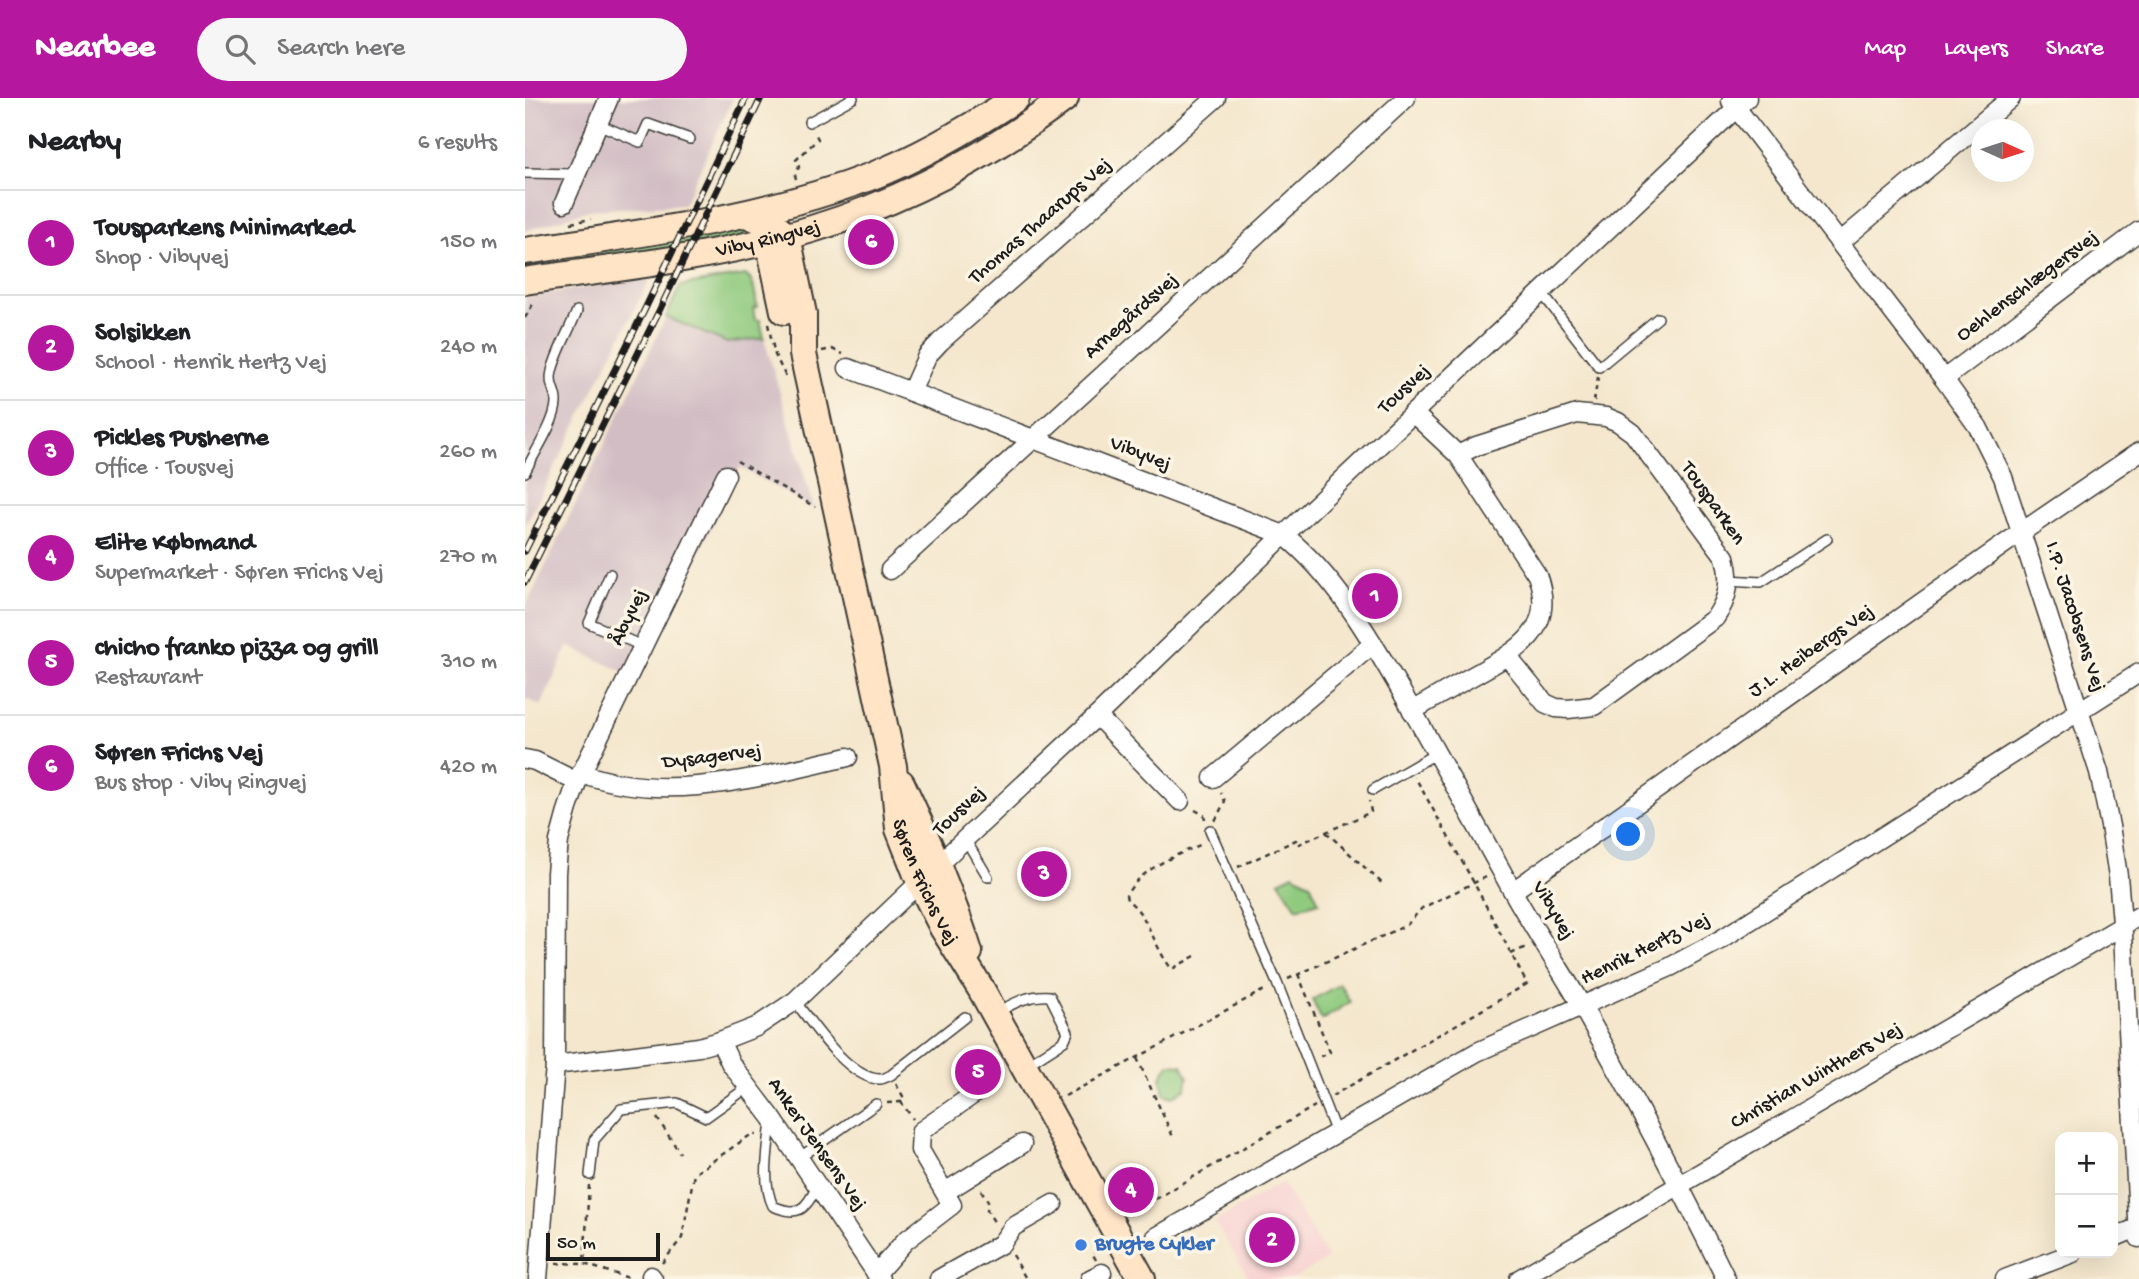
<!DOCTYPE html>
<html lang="en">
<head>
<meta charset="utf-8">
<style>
  body { margin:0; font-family:"Gochi Hand",sans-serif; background:#f6f6f6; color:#202124 }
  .controls { position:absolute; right:21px; bottom:21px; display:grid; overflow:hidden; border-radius:14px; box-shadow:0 7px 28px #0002 }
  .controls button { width:63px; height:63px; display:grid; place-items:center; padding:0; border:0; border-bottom:2px solid #e0e0e0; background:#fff; color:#202124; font:35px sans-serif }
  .compass { position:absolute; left:1446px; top:21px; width:63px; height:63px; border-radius:50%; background:#fff; box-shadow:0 7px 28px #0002; rotate:93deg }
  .scale { position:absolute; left:21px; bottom:18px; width:114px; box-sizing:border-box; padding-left:7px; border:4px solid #1c1c1c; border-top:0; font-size:19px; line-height:24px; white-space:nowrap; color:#1c1c1c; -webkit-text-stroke:5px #fcf5e5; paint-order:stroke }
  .you { position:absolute; left:1104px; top:737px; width:24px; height:24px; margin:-18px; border:5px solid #fff; border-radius:50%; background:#1a73e8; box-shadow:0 0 0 10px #1a73e833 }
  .badge { display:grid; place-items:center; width:46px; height:46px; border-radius:50%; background:#b5179e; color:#fff; font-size:23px; font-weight:700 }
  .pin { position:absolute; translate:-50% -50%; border:4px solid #fff; box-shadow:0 2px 7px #0006 }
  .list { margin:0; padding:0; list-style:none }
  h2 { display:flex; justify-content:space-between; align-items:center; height:91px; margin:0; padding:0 28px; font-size:30px }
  h2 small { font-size:23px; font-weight:400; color:#757577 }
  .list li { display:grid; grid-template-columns:46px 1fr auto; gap:21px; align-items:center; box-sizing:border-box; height:105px; padding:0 28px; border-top:2px solid #e0e0e0 }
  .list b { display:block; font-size:26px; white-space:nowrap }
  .list p { margin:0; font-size:23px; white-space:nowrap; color:#757577 }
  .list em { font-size:23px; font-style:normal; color:#757577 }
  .icon { flex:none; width:38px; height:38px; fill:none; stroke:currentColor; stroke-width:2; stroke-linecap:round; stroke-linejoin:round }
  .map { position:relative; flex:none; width:1614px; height:1181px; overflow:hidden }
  header { display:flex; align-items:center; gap:42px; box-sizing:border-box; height:98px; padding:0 35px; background:#b5179e; color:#fff }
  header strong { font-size:33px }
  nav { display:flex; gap:38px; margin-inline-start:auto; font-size:24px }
  .search { width:490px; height:63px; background:#f6f6f6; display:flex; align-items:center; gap:18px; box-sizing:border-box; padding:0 24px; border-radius:38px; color:#757577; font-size:26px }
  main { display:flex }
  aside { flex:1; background:#fff }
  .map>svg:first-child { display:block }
  .built { fill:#f7cfd0 }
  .industrial { fill:#d2bdc5 }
  .green { fill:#90ca7f; stroke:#56734e; stroke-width:2 }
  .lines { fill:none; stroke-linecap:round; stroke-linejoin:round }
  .lane-casing { stroke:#3c3a37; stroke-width:12 }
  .street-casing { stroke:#3c3a37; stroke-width:21 }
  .secondary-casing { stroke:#3c3a37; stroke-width:30 }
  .path { stroke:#3c3a37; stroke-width:2.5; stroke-dasharray:5 5; stroke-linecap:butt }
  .lane { stroke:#fff; stroke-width:9 }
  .street { stroke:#fff; stroke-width:18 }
  .secondary { stroke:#ffe4c6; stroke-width:26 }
  .rail-casing { stroke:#1c1c1c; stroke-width:7 }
  .rail { stroke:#fcf5e5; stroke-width:4.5; stroke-dasharray:13; stroke-linecap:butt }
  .shop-dot { fill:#3f7fe0; stroke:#fcf5e5; stroke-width:2.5 }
  .labels { text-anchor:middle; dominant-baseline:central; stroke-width:7; stroke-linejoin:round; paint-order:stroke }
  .street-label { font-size:21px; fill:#1c1c1c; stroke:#fcf5e5 }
  .shop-label { font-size:21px; font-weight:bold; fill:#366cbe; stroke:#fcf5e5; text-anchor:start }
</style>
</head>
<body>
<header>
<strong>Nearbee</strong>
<div class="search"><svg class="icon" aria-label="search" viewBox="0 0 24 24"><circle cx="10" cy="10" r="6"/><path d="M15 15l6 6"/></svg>Search here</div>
<nav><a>Map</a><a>Layers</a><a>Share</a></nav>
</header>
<main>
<aside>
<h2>Nearby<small>6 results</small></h2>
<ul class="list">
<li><span class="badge">1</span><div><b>Tousparkens Minimarked</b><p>Shop · Vibyvej</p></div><em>150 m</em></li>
<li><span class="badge">2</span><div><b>Solsikken</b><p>School · Henrik Hertz Vej</p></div><em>240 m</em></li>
<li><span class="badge">3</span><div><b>Pickles Pusherne</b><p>Office · Tousvej</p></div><em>260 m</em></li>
<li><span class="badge">4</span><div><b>Elite Købmand</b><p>Supermarket · Søren Frichs Vej</p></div><em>270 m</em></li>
<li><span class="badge">5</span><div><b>chicho franko pizza og grill</b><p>Restaurant</p></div><em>310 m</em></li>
<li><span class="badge">6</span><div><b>Søren Frichs Vej</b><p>Bus stop · Viby Ringvej</p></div><em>420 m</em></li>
</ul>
</aside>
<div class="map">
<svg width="1614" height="1181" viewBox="0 0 1614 1181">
  <rect width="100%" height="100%" fill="#fcf5e5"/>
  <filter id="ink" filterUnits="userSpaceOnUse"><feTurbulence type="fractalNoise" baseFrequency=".0143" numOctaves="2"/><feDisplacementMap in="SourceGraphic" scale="14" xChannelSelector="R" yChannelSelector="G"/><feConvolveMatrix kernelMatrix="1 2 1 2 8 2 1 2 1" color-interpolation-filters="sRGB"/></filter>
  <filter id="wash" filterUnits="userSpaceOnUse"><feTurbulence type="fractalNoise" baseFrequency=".00686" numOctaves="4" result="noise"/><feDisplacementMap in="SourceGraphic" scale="28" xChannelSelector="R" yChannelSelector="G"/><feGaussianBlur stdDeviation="1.57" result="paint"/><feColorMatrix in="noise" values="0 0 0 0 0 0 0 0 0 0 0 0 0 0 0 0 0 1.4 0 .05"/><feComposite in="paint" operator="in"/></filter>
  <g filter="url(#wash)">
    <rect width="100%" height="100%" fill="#f4e7cd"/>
    <polygon class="built" points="757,1084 803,1161 767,1181 725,1181 690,1124"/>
    <g class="industrial">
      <polygon points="0,0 208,0 159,106 64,112 0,133"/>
      <polygon points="126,179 0,428 0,199"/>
      <polygon points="141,219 202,245 239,240 289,411 215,369 114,581 43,548 16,608 0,600 0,510"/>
    </g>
    <g class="green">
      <polygon points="217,130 220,135 218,139 0,174 0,163"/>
      <path d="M220,177c10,5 10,21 12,32l-4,1 2,12h5l4,18 -37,5 -61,-26 14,-31z"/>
      <polygon points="768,776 785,785 794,804 772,810 754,783"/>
      <polygon points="815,886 825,904 797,922 787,902"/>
      <polygon points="644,966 657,967 663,979 661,990 648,999 639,996 636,979"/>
    </g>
  </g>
  <g filter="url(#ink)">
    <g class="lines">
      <defs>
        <g id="lane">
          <polyline points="284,24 328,0"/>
          <polyline points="73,26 115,44 123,26 165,41"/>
          <polyline points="0,75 51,76"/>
          <polyline points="1016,194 1074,269 1133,220"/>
          <path d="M0,374c9,-19 30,-49 31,-69 1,-12 -8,-17 -4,-32 5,-20 17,-40 25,-60"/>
          <polyline points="85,476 64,525 117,548"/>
          <polyline points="1204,482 1236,484 1302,441"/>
          <polyline points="848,692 912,655"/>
          <polyline points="685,732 752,885 811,1035"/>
          <polyline points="440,741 463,779"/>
          <path d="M270,903c16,21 55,80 86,78 2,0 8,-3 10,-4l74,-58"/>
          <path d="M471,915c18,-10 33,-19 54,-17l18,36 -4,9 -39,25"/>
          <path d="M246,1022c-2,27 -10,61 2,86 25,11 33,4 44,-20"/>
          <polyline points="274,1060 351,1006"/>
          <polyline points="65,1077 69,1042 96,1011 152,1005 181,1019 223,989"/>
        </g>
        <g id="street">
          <polyline points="1206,3 1419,281 1453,329 1478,379 1574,674 1585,728 1593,778 1598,836 1614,1140"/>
          <polyline points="39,105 84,0"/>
          <polyline points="1314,145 1486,0"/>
          <path d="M323,270l436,167c52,42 87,104 120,161 37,64 72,129 108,194 22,40 48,78 71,118 50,89 98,179 143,271"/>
          <polyline points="1419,281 1614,133"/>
          <polyline points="386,294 402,258 415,244 691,0"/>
          <path d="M933,357l18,-9 101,-32 29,3 12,5 15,11 92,124c6,23 4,41 -10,61l-121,88 -26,3 -12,-1 -11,-5 -38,-47"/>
          <polyline points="365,472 881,0"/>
          <path d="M887,613c22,-13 44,-26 66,-38 41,-23 79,-44 59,-98l-79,-120 -45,-42"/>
          <polyline points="572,618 655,703"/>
          <polyline points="0,661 10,663 52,684"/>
          <path d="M56,675c88,32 180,3 267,-16"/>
          <polyline points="688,680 848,546"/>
          <polyline points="988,793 1488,440 1614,354"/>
          <polyline points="195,943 206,966 247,1020 355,1181"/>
          <polyline points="30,967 174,949 195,943 231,929 270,903 440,741 572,618 759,437 1222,0"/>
          <polyline points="420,1094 497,1046"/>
          <polyline points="631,1139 952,954 1145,869 1195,842 1614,575"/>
          <polyline points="1588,1140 1614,1129"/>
          <polyline points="351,1176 380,1143 427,1107 395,1052 396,1033 459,989"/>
          <polyline points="126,1178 128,1181"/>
          <polyline points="13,1181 30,967 31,775 34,743 43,710 52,684 201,377"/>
          <polyline points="414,1181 476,1146 488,1129 528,1106"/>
          <polyline points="565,1181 577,1175"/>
          <polyline points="994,1181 1614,818"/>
          <polyline points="1480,1181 1548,1155"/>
        </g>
        <g id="secondary">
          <path id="s1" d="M221,116l17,7 24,15 16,78v40l90,412 6,63 21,53 23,46 38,61 161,290"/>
          <polyline points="253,130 244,143 259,213"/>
          <path d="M0,153c117,-18 235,-32 347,-75 51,-20 98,-48 144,-78"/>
          <path id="s2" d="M0,183c96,-14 194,-24 287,-52 92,-28 177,-73 253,-131"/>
          <path d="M376,685c26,55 50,112 68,169"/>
        </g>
      </defs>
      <use href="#lane" class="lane-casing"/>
      <use href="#street" class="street-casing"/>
      <use href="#secondary" class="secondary-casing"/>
      <g class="path">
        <polyline points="271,81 270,77 274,69 271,62 293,41 289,33"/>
        <polyline points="46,125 66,121"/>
        <polyline points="0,220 8,206 8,203"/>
        <polyline points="243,226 250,257 261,279"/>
        <polyline points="297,253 307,251 318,256"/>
        <polyline points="1069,303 1073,279"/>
        <polyline points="212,363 290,409"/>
        <polyline points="670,712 679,717 680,721"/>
        <polyline points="690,723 700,703 696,695"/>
        <polyline points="801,734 860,788"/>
        <polyline points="713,769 771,742 772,747 846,714 844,703"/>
        <polyline points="986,856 1001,849"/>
        <path d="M670,858l-23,13c-18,-20 -22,-53 -45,-69l-1,-5c18,-29 50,-39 78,-52"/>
        <polyline points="773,876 805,954 792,960"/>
        <polyline points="763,881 882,827 897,810 961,779"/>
        <polyline points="612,960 649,1041"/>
        <polyline points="371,986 379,1000 376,1004 388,1021"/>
        <polyline points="540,998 741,891"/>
        <polyline points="807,998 1002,886 949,785 890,679"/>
        <polyline points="362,1005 376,1004"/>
        <polyline points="132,1020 155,1055"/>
        <polyline points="64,1087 59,1166 107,1181"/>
        <polyline points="456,1092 463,1103 462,1112 471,1127"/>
        <polyline points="605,1116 790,1008"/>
        <polyline points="488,1157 501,1181"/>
        <polyline points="571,1162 567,1155 576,1150"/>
        <polyline points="31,1165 59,1166"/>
        <polyline points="137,1165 157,1140 169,1076 227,1036 231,1037"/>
      </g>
      <use href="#lane" class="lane"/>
      <use href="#street" class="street"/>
      <use href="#secondary" class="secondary"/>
      <defs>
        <g id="rail">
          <polyline points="0,453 119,213 221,0"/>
          <polyline points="0,484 135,211 236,0"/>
        </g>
      </defs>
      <use href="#rail" class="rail-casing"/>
      <use href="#rail" class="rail"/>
    </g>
  </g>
  <circle class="shop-dot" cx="556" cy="1147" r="7"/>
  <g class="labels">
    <g class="street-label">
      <text transform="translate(516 124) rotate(-41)">Thomas Thaarups Vej</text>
      <text stroke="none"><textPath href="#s2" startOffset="247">Viby Ringvej</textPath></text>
      <text transform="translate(1503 189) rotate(-37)">Oehlenschlægersvej</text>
      <text transform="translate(607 219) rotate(-42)">Arnegårdsvej</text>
      <text transform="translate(880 292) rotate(-43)">Tousvej</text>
      <text transform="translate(615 357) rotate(21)">Vibyvej</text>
      <text transform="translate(1187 406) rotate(55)">Tousparken</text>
      <text transform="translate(1549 519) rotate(72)">I.P. Jacobsens Vej</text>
      <text transform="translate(105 520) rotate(-64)">Åbyvej</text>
      <text transform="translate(1287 554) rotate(-35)">J.L. Heibergs Vej</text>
      <text transform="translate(187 660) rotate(-7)">Dysagervej</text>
      <text transform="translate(435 714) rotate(-43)">Tousvej</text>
      <text stroke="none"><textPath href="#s1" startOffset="710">Søren Frichs Vej</textPath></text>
      <text transform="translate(1027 813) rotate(59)">Vibyvej</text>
      <text transform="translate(1121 852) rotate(-26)">Henrik Hertz Vej</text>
      <text transform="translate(1292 979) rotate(-30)">Christian Winthers Vej</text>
      <text transform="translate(291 1047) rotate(55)">Anker Jensens Vej</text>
    </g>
    <g class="shop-label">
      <text x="570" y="1147">Brugte Cykler</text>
    </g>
  </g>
</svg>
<div class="controls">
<button>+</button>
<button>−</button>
</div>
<svg class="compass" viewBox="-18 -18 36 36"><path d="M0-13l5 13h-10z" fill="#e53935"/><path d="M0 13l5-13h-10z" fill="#757577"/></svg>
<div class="scale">50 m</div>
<div class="you"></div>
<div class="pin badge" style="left:850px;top:498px">1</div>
<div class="pin badge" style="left:747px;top:1142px">2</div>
<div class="pin badge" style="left:519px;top:776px">3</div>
<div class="pin badge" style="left:606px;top:1092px">4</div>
<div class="pin badge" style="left:453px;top:974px">5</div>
<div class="pin badge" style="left:346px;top:144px">6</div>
</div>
</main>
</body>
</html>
